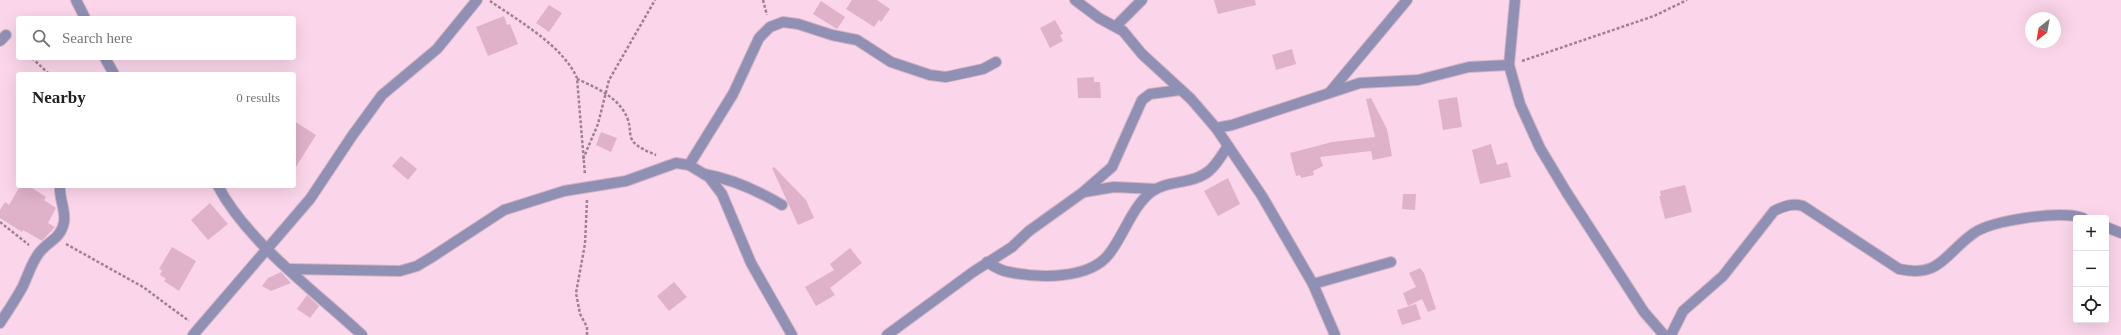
<!DOCTYPE html>
<html lang="en">
<head>
<meta charset="utf-8">
<style>
  body { margin:0; font-family:"Times New Roman",serif; background:#f6f6f6; color:#202124 }
  .controls { position:absolute; right:12px; bottom:12px; display:grid; overflow:hidden; border-radius:4px; box-shadow:0 4px 16px #0002 }
  .controls button { width:36px; height:36px; display:grid; place-items:center; padding:0; border:0; border-bottom:1px solid #e0e0e0; background:#fff; color:#202124; font:20px sans-serif }
  .compass { position:absolute; left:2025px; top:12px; width:36px; height:36px; border-radius:50%; background:#fff; box-shadow:0 4px 16px #0002; rotate:211deg }
  .list { margin:0; padding:0; list-style:none }
  h2 { display:flex; justify-content:space-between; align-items:center; height:52px; margin:0; padding:0 16px; font-size:17px }
  h2 small { font-size:13px; font-weight:400; color:#757577 }
  .icon { flex:none; width:22px; height:22px; fill:none; stroke:currentColor; stroke-width:2; stroke-linecap:round; stroke-linejoin:round }
  .map { position:relative; flex:none; width:2121px; height:335px; overflow:hidden }
  .search { position:absolute; background:#fff; box-shadow:0 4px 16px #0002; left:16px; top:16px; width:280px; height:44px; display:flex; align-items:center; gap:10px; box-sizing:border-box; padding:0 14px; border-radius:4px; color:#757577; font-size:15px }
  .panel { position:absolute; background:#fff; box-shadow:0 4px 16px #0002; left:16px; top:72px; width:280px; height:116px; border-radius:4px }
  .map>svg:first-child { display:block }
  .building { fill:#dfb2ca }
  .lines { fill:none; stroke-linecap:round; stroke-linejoin:round }
  .minor-casing { stroke:#d4b3c5; stroke-width:12 }
  .path { stroke:#9e8292; stroke-width:2.5; stroke-dasharray:3 2; stroke-linecap:butt }
  .minor { stroke:#9090b5; stroke-width:10 }
</style>
</head>
<body>
<div class="map">
<svg width="2121" height="335" viewBox="0 0 2121 335">
  <rect width="100%" height="100%" fill="#fbd6ea"/>
  <g class="building">
    <polygon points="852,0 877,0 890,9 881,22 879,20 874,27 846,9"/>
    <polygon points="1214,0 1255,0 1256,5 1218,14"/>
    <polygon points="821,1 845,17 837,29 813,14"/>
    <polygon points="549,5 562,13 549,32 536,23"/>
    <polygon points="504,16 507,25 510,24 518,44 488,56 476,27"/>
    <polygon points="1055,20 1063,34 1060,35 1063,41 1050,48 1040,28"/>
    <polygon points="1292,49 1296,64 1276,70 1272,55"/>
    <polygon points="1094,77 1094,82 1100,82 1101,98 1078,98 1077,78"/>
    <polygon points="1457,97 1462,127 1443,130 1438,100"/>
    <polygon points="1371,98 1387,129 1392,156 1373,160 1371,151 1320,157 1323,166 1313,171 1314,175 1301,178 1300,175 1296,176 1290,153 1332,142 1375,137 1366,99"/>
    <polygon points="294,121 316,135 294,170"/>
    <polygon points="601,132 617,138 611,152 596,145"/>
    <polygon points="1491,144 1497,165 1507,162 1511,177 1480,184 1472,150"/>
    <polygon points="401,156 417,169 408,180 392,166"/>
    <polygon points="774,167 806,200 814,218 798,225 772,168"/>
    <polygon points="1228,178 1240,204 1218,216 1204,191"/>
    <polygon points="1685,185 1692,212 1665,219 1659,196 1661,196 1660,191"/>
    <polygon points="20,186 29,186 46,197 44,200 56,208 48,223 55,227 42,241 23,230 22,232 0,218 0,210 5,202 9,205"/>
    <polygon points="1403,194 1416,194 1415,210 1402,209"/>
    <polygon points="210,203 228,224 208,240 191,220"/>
    <polygon points="172,247 196,261 179,291 164,281 166,279 160,275 162,270 159,269"/>
    <polygon points="850,248 862,263 830,288 835,295 816,306 805,287 834,270 830,264"/>
    <polygon points="1420,268 1424,273 1436,309 1428,312 1422,299 1408,306 1403,293 1416,287 1409,273"/>
    <polygon points="281,272 291,283 271,291 262,286 268,278"/>
    <polygon points="674,282 687,297 669,311 657,296"/>
    <polygon points="307,295 319,306 310,318 297,309"/>
    <polygon points="1416,304 1421,319 1402,325 1397,310"/>
  </g>
  <g class="lines">
    <defs>
      <g id="minor">
        <polyline points="76,0 85,18"/>
        <polyline points="1075,0 1099,18 1123,31 1142,54 1191,99 1216,128 1232,125 1360,83 1418,80 1469,67 1509,65"/>
        <polyline points="1515,0 1509,65 1520,104 1540,148 1567,193 1644,312 1664,335"/>
        <polyline points="1116,26 1142,0"/>
        <polyline points="0,41 6,35"/>
        <polyline points="105,58 114,74"/>
        <polyline points="1330,92 1407,0"/>
        <polyline points="1216,128 1262,196 1313,284 1335,335"/>
        <polyline points="689,165 733,94 759,38 770,27 783,22 798,24 832,35 857,40 891,62 930,75 946,77 983,69 996,62"/>
        <path d="M704,174c28,5 53,16 78,31"/>
        <path d="M218,186c30,57 97,105 144,149"/>
        <polyline points="1084,192 1114,187 1156,189"/>
        <polyline points="2106,227 2121,233"/>
        <path d="M987,262c6,4 14,9 22,10 29,6 80,8 100,-18 15,-19 23,-47 42,-62 17,-13 43,-7 59,-22 7,-6 13,-17 18,-24"/>
        <polyline points="289,269 400,271 417,266 432,257 504,210 564,191 626,181 676,163 689,165 709,177 722,194 751,263 792,335"/>
        <polyline points="1313,284 1391,262"/>
        <path d="M0,323c8,-12 16,-24 23,-37 5,-11 9,-24 16,-33 9,-12 22,-14 25,-31 2,-12 -5,-23 -4,-36"/>
        <polyline points="193,335 310,199 352,136 382,95 437,49 477,0"/>
        <polyline points="887,335 973,272 1012,247 1029,231 1082,193 1112,167 1142,100 1150,94 1180,90"/>
        <path d="M1671,335l12,-24 40,-35 51,-65c10,-5 18,-8 29,-5l96,63c42,9 45,-15 75,-36 19,-13 88,-23 109,-15"/>
      </g>
    </defs>
    <use href="#minor" class="minor-casing"/>
    <g class="path">
      <polyline points="763,0 767,15"/>
      <path d="M490,1c29,20 73,45 87,77l8,97"/>
      <polyline points="32,58 49,74"/>
      <polyline points="1522,61 1654,16 1687,0"/>
      <path d="M577,79c16,7 36,16 46,31 16,24 -7,29 33,45"/>
      <polyline points="583,159 598,124 609,80 655,0"/>
      <polyline points="0,222 29,245"/>
      <polyline points="66,244 143,287 189,321"/>
      <polyline points="587,335 587,327 580,314 576,293 585,244 587,200"/>
    </g>
    <use href="#minor" class="minor"/>
  </g>
</svg>
<div class="controls">
<button>+</button>
<button>−</button>
<button><svg class="icon" aria-label="locate" viewBox="0 0 24 24"><circle cx="12" cy="12" r="6"/><path d="M12 2v4M12 18v4M2 12h4M18 12h4"/></svg></button>
</div>
<svg class="compass" viewBox="-18 -18 36 36"><path d="M0-13l5 13h-10z" fill="#e53935"/><path d="M0 13l5-13h-10z" fill="#757577"/></svg>
<div class="search"><svg class="icon" aria-label="search" viewBox="0 0 24 24"><circle cx="10" cy="10" r="6"/><path d="M15 15l6 6"/></svg>Search here</div>
<section class="panel">
<h2>Nearby<small>0 results</small></h2>
<ul class="list">
</ul>
</section>
</div>
</body>
</html>
